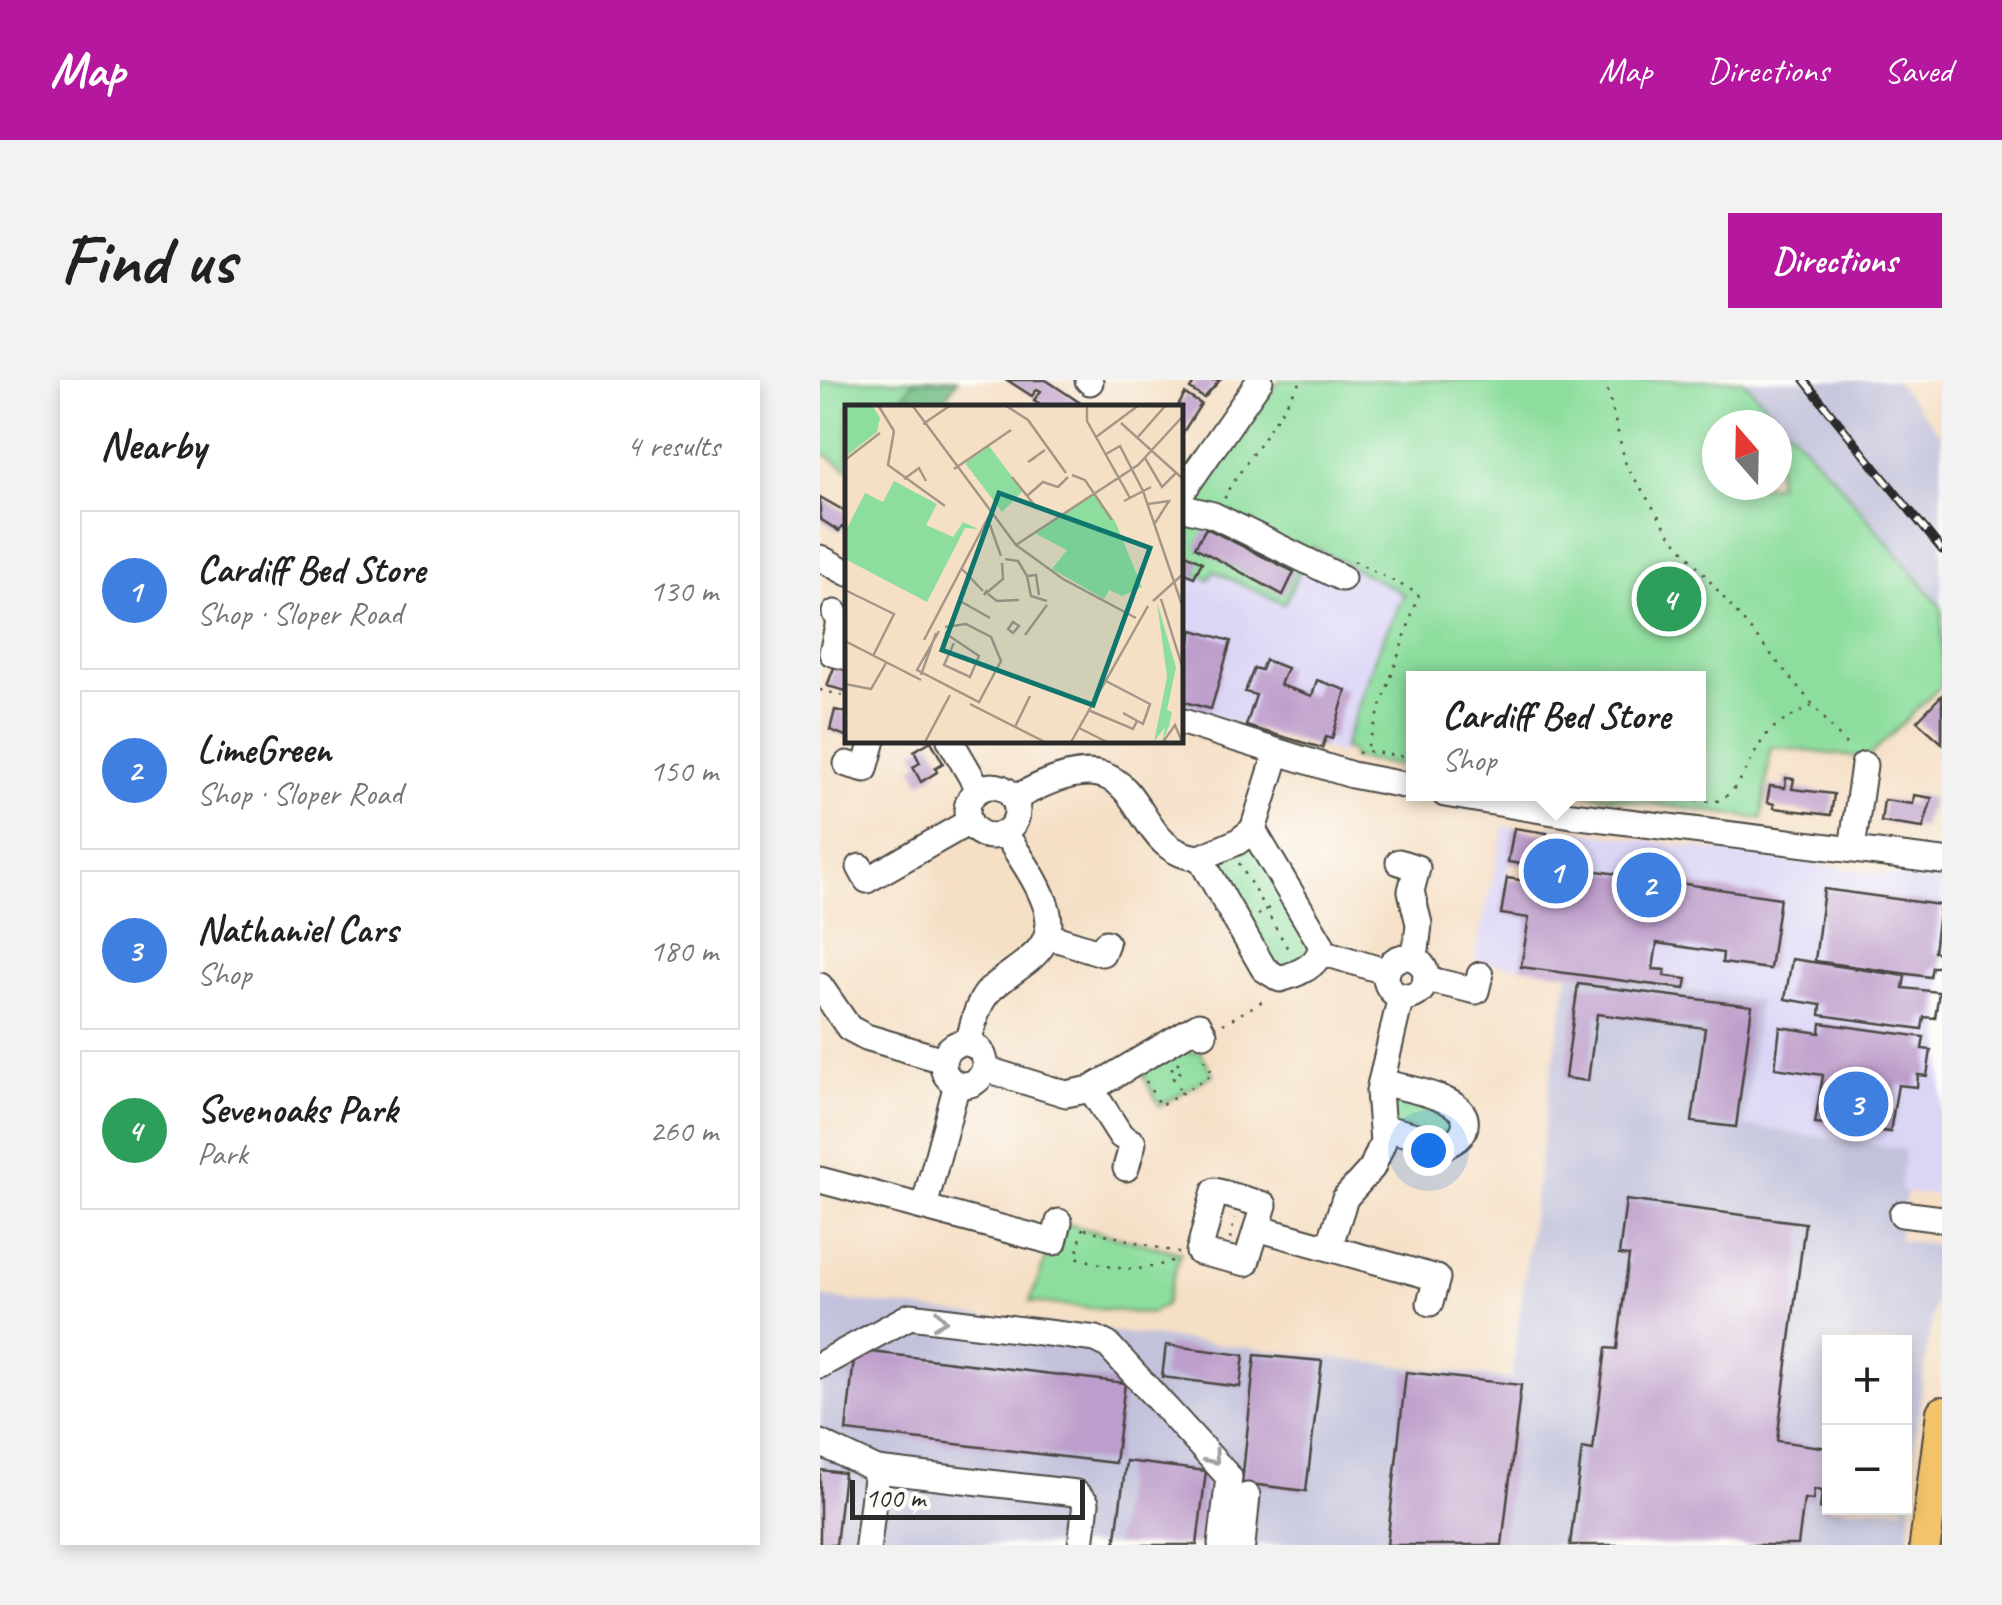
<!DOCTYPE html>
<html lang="en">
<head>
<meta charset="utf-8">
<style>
  body { margin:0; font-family:Caveat,sans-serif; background:#f2f2f2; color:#222 }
  .controls { position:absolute; right:30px; bottom:30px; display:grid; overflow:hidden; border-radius:0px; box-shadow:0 5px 15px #0003 }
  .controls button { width:90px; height:90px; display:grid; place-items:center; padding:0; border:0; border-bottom:2px solid #e0e0e0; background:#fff; color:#222; font:50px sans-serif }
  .compass { position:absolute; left:882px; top:30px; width:90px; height:90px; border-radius:50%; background:#fff; box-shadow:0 5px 15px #0003; rotate:340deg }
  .scale { position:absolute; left:30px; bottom:25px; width:235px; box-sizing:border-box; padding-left:10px; border:5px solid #2b2b2b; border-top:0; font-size:28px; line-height:35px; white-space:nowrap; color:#2b2b2b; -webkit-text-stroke:8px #fdfcf7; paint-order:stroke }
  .you { position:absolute; left:608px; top:770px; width:35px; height:35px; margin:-25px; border:8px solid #fff; border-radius:50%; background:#1a73e8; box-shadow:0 0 0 15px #1a73e833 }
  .badge { display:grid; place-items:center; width:65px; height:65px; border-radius:50%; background:#b5179e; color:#fff; font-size:32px; font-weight:700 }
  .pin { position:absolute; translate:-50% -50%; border:5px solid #fff; box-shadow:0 2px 10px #0006 }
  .popup { position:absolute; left:586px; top:291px; width:300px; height:130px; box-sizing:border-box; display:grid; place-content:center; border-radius:0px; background:#fff; filter:drop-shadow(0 2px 8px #0005); font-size:32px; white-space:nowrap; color:#767676 }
  .popup b { font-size:38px; color:#222 }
  .popup::after { content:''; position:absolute; left:50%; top:100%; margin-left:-20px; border:20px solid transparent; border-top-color:#fff }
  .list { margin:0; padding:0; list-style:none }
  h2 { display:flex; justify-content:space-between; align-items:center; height:130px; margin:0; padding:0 40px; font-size:42px }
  h2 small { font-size:32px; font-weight:400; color:#767676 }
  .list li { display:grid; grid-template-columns:65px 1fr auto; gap:30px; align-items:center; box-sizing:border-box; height:160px; margin:0 20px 20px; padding:0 20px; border:2px solid #e0e0e0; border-radius:0px }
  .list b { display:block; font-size:38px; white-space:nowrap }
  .list p { margin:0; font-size:32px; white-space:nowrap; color:#767676 }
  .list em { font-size:32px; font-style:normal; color:#767676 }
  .map { position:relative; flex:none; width:1122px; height:1165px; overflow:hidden; border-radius:0px }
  header { display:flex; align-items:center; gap:60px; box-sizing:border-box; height:140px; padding:0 50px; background:#b5179e; color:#fff }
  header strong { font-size:48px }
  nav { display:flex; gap:55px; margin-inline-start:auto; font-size:35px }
  .intro { display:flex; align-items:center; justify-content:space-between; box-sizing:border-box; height:240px; padding:0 60px }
  h1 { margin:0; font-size:70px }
  .button { padding:25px 45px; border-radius:0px; background:#b5179e; color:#fff; font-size:35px; font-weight:700 }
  main { display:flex; gap:60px; padding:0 60px }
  aside { flex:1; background:#fff; border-radius:0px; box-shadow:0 5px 15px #0003 }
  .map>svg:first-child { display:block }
  .built { fill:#dcd6f6 }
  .industrial { fill:#c2c2dc; fill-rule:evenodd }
  .green { fill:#8dde9e; stroke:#5c8464; stroke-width:2.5; fill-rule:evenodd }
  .forest { fill:#72bd85; stroke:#4e7458; stroke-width:2.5 }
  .building { fill:#bd9dcb }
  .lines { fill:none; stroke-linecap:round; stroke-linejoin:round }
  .minor-casing { stroke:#494642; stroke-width:29 }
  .major-casing { stroke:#494642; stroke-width:34 }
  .path { stroke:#494642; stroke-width:2.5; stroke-dasharray:2.5 8; stroke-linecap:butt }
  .minor { stroke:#fff; stroke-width:25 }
  .major { stroke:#f2c36a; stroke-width:30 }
  .rail-casing { stroke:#2b2b2b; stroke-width:9 }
  .rail { stroke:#fdfcf7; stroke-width:5; stroke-dasharray:15; stroke-linecap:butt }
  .oneway { stroke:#a0a0a0 }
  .inset-road { fill:none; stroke:#a49787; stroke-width:2.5 }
  .view { fill:#0f766e; fill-opacity:0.15; stroke:#0f766e; stroke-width:5 }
  .inset-edge { fill:none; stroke:#2b2b2b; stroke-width:5 }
</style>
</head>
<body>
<header>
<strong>Map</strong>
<nav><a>Map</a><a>Directions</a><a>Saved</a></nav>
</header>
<div class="intro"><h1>Find us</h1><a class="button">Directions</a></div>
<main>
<aside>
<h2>Nearby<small>4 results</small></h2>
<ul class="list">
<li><span class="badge" style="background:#3f7fe0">1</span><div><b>Cardiff Bed Store</b><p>Shop · Sloper Road</p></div><em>130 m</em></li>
<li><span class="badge" style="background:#3f7fe0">2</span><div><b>LimeGreen</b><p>Shop · Sloper Road</p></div><em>150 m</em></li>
<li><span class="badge" style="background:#3f7fe0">3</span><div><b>Nathaniel Cars</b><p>Shop</p></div><em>180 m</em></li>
<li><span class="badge" style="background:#2e9e5b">4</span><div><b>Sevenoaks Park</b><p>Park</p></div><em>260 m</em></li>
</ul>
</aside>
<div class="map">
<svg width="1122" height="1165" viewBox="0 0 1122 1165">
  <rect width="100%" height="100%" fill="#fdfcf7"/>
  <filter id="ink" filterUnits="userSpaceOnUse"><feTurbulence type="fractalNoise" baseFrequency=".01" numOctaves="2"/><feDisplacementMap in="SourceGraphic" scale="20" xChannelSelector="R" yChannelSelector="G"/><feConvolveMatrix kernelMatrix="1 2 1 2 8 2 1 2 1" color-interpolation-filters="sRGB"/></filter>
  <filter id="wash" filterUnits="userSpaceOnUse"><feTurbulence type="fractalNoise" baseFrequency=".0048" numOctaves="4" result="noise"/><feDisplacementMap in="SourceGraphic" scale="40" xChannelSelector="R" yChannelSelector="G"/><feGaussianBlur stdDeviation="2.25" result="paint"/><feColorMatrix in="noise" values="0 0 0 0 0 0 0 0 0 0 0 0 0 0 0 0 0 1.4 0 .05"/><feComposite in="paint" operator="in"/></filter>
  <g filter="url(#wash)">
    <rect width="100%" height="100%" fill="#f5dfc5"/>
    <g class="built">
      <polygon points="492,166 584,214 557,272 521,374 360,327 360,189 393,191"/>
      <polygon points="685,445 694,448 687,498 717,503 729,447 1122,502 1122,816 1080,812 1085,769 924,746 938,620 654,580"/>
    </g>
    <g class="industrial">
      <polygon points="923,0 1074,0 1122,56 1122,228 1016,100"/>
      <path d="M749,594l190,26 -15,126 161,23 -5,42 6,1 -8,48 44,5 -33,234 2,39 -4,27h-1087v-248l691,82 41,-311zM1009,962h75v166h-75z"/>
    </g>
    <g class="green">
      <polygon points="0,0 137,0 119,27 28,28 27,89 0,70"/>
      <path d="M459,0h464l93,100 106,128v77l-75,73 -96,-11 -9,72 -177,-25h113v-116h-284l-1,90 -62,-10 1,-6 -9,-3 34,-97 27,-58 -92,-48 -28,58 -70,-33 -5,8 -29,-10v-44zM897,45h60v60h-60z"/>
      <polygon points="433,450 501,564 460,599 380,478"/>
      <polygon points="361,656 371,674 379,669 393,694 340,726 316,682"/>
      <polygon points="559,711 634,723 641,755 564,748"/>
      <polygon points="239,842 360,873 345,925 329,934 210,922"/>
    </g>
    <polygon class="forest" points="95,0 137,0 119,27 75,27"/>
    <g id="blocks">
      <g class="building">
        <polygon points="187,0 226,0 268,28 226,28 214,20 221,11 217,9 212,16"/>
        <polygon points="376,0 400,0 384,18 370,9"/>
        <polygon points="365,14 381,24 360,57 360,28 357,28"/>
        <polygon points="0,117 28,133 28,150 22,147 19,151 0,139"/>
        <polygon points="386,148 474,192 463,215 375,167"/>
        <polygon points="360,171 382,182 374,197 360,190"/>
        <polygon points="373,250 411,261 391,329 360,321 360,276 365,277"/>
        <polygon points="28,251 28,306 26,311 7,306"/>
        <polygon points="445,280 467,288 460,305 492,316 497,300 526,310 512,359 506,357 502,368 426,346 436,315 425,312 434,288 441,290"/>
        <polygon points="1122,315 1122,363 1097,341"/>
        <polygon points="15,330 28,333 28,357 10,350"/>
        <polygon points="111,361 123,383 115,388 117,392 101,402 93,387 100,383 94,371"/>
        <polygon points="966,398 974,399 972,409 1014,414 1011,435 954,428 954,424 947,422 950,406 965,408"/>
        <polygon points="1094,415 1112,418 1103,448 1061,442 1064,420 1093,424"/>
        <polygon points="694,448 727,453 722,480 750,484 750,487 960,518 950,589 902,583 903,573 837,563 833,589 845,590 844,596 867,599 865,609 701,587 709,538 681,534 687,498 718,503 720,487 688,482"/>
        <polygon points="1004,509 1120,525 1114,572 1121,573 1119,587 1112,587 1110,597 995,581"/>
        <polygon points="972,579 1085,596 1083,608 1119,612 1115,638 1104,637 1102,649 1000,635 1001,625 965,619"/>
        <polygon points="758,604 932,626 916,747 872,742 885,648 777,634 768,701 745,698"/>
        <polygon points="1001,643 1104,657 1102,669 1111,670 1107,696 1098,695 1097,707 1078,705 1070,752 995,743 1003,695 955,688 960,647 1000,653"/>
        <polygon points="806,820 985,843 957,1061 1009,1068 1009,1128 1020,1128 1020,1131 1000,1129 1002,1111 994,1109 993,1120 984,1119 978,1165 750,1165 762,1068 773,1070 786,968 797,969 809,876 799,875"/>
        <polygon points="346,965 424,975 420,1007 342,997"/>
        <polygon points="35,970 305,1003 295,1083 26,1051"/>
        <polygon points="435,975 502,981 486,1111 422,1103"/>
        <polygon points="586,992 701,1005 682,1165 567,1165"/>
        <polygon points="306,1081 386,1091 377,1165 295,1165"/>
        <polygon points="0,1090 24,1093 16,1165 0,1165"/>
      </g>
    </g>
  </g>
  <g filter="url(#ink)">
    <use href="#blocks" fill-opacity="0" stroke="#494642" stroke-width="2.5"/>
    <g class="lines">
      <defs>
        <g id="minor">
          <polyline points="268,0 270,2"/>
          <polyline points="360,115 440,0"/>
          <polyline points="360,127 393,135 522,198"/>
          <polyline points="0,178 28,193"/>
          <polyline points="15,233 19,242 12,273 28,277"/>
          <polyline points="360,341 532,395 594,407"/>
          <polyline points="130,360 159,410"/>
          <polyline points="27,384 45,389 53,360"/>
          <circle cx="172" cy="431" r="25"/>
          <polyline points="625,414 752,435 1122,481"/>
          <path d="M194,419c143,-81 105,53 186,59"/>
          <path d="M433,450l68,114c1,21 -23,30 -41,35l-16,-10 -64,-111 37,-16z"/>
          <polyline points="433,450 457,373"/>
          <polyline points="1032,469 1044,385"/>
          <polyline points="579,482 597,488 591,511 599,544 595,579"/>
          <polyline points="40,487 47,500 149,442"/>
          <polyline points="228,556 282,573 286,563"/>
          <polyline points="502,572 567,592"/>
          <circle cx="586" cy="597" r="20"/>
          <polyline points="606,599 656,611 660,595"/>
          <polyline points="0,606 29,648 46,657 123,680"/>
          <circle cx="144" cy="684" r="21"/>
          <path d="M148,663c5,-17 8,-37 20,-51 25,-26 71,-38 59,-83 -8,-27 -28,-53 -42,-76"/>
          <polyline points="165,689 246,714 271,709 379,645 384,654"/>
          <path d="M561,702c21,6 90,15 84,44 -2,10 -8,14 -16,18l-65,-16"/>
          <polyline points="271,709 301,756 313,763 306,788"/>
          <polyline points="0,800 234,862 239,842"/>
          <polygon points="395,811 444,825 426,883 379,872"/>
          <polyline points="104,827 137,704"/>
          <polyline points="1082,834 1122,839"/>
          <polyline points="437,848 617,898 610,923"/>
          <polyline points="509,867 525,818 552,788 563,762 559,711 581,616"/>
          <polyline points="0,985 90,936 276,959 288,965 409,1097 401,1165"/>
          <polyline points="0,1063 57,1090 256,1113 266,1123 261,1165"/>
          <polyline points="48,1165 57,1090"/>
          <polyline points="422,1165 427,1116"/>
        </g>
        <polyline id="major" points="1105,1165 1122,1032"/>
      </defs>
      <use href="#minor" class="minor-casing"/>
      <use href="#major" class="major-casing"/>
      <g class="path">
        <polyline points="785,0 806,85 848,151 1029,368"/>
        <polyline points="406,118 404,116 482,0"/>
        <polyline points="534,181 599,214 546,371"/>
        <polyline points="0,310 28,317"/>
        <polyline points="538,373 546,371 594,378"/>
        <path d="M834,414l59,8c30,-6 37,-52 58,-72 12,-10 27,-17 41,-24"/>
        <polyline points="419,483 468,569"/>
        <polyline points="438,535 452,526"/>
        <polyline points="403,644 448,618"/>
        <polyline points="357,682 361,687 359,695 353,698 361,712"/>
        <polyline points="352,687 353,698"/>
        <polyline points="326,701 340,726 393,694 382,675"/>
        <path d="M263,848l-7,29c43,13 61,18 104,1"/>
        <polyline points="265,849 359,873"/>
        <polyline points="410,859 415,838"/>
      </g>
      <use href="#minor" class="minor"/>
      <use href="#major" class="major"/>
      <defs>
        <polyline id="rail" points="984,0 1122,170"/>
      </defs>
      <use href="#rail" class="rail-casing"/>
      <use href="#rail" class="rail"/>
    </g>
    <defs><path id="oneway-chevron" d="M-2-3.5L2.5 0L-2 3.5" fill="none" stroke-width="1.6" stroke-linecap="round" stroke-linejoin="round" transform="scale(2.5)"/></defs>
    <g class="oneway">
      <use href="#oneway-chevron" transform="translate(120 940) rotate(7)"/>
      <use href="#oneway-chevron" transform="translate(393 1078) rotate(50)"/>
    </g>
  </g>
  <g transform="translate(25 25)">
    <rect width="338" height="338" fill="#f5dfc5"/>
    <path d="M0,0h27l8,13 -3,14 -32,25zM144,41l34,45 -21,21 -37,-49zM49,76l43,23 -11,21 27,12 10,-15 15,7 -13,-1 -38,74 -82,-43v-27l20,-39 18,9zM248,88l22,28 27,66 -20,9 -13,-6 -5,9 -52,-30 15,-19 -31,-16zM312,197l19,65 -9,43 5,2 -3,14 -7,16 3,-15 -11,15 13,-65z" fill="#8dde9e"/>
    <path class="inset-road" d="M33,0l16,26M67,0l104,140 47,34 73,39M160,0l23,15 38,53M242,0v16l43,77M276,18l62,56M78,19l28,-19M49,26l-6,34 57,41M251,32l43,-32M292,33l29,-33M261,49l14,-8 23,45 40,117M191,52l-8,5 17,-12M300,53l17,29 14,-14M0,55l35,-27M109,64l57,-39M227,70l13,5 27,40M167,72l24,30M59,74l15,-11 7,13M183,90l15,-13 15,5 10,-10M279,96l27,-14M303,99l21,-3 -14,22M145,120l11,31M171,140l122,-80 45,-49M160,154l13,2 9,15M116,163l22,23M0,185l49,24 -21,42M142,185l-3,5 19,-16 -1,-16M143,189l9,7 22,-1M194,190l-3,-20 -9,1 4,20 16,5M316,194l22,70M115,196l30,17M308,196l30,-27M168,217l6,4 -6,7 -5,-4zM94,226l-22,39 62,32 22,-41 -10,-24 -25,-13 -21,3M100,228l34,23 -9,21 -26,-12 10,-22M180,230l22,-30M79,235l65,-124M0,236l76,39M76,270l15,-42M259,275l46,24 -7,20 -20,-11M0,279l26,5 15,-26M125,299l75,38M243,305l45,19 4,-8M170,322l15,-31M234,323l28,14M80,337l25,-47M226,337l77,-136M318,337l12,-17 7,17"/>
    <path class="view" d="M154,88l151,55 -57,157 -151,-55z"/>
    <rect width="338" height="338" class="inset-edge"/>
  </g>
</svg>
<div class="controls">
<button>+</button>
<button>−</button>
</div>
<svg class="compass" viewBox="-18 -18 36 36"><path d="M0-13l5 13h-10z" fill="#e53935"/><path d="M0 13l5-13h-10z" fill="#767676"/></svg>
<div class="scale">100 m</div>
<div class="you"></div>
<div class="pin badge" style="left:736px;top:491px;background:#3f7fe0">1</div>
<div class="popup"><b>Cardiff Bed Store</b>Shop</div>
<div class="pin badge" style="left:829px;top:505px;background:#3f7fe0">2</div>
<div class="pin badge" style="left:1036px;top:724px;background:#3f7fe0">3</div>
<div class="pin badge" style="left:849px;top:219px;background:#2e9e5b">4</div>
</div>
</main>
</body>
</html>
